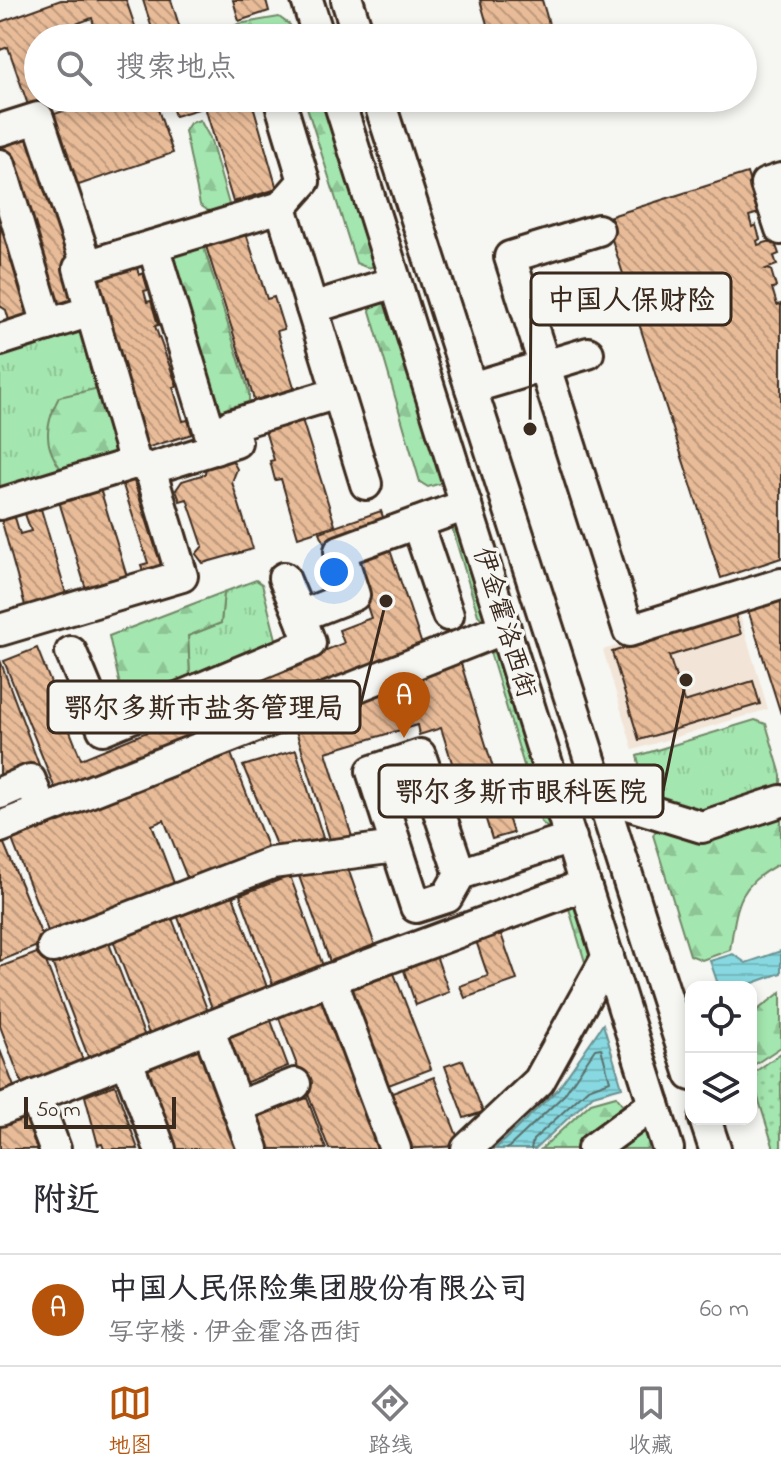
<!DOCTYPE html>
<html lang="zh">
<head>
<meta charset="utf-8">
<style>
  body { margin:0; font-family:"Indie Flower","LXGW WenKai TC",sans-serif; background:#f2f2f3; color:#2b2b33 }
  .controls { position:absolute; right:24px; bottom:24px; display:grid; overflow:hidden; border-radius:16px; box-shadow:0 4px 12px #0003 }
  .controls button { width:72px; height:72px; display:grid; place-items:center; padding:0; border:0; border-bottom:2px solid #e1e1e2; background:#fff; color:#2b2b33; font:40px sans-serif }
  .scale { position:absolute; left:24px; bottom:20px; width:152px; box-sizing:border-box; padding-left:8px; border:4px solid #3b2a1e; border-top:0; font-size:22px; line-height:28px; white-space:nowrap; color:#3b2a1e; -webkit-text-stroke:6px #f6f6f2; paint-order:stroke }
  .you { position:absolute; left:334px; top:572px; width:28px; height:28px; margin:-20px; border:6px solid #fff; border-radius:50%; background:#1a73e8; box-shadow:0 0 0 12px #1a73e833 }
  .badge { display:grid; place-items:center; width:52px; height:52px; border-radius:50%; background:#b45309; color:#fff; font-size:26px; font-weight:700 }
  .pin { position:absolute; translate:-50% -66px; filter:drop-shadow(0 2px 4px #0008) }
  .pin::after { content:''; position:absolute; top:42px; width:28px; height:24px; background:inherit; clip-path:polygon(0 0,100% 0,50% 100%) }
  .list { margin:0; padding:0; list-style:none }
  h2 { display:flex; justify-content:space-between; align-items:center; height:104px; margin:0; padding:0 32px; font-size:34px }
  h2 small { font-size:26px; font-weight:400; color:#7c7c81 }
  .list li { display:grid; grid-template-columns:52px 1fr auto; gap:24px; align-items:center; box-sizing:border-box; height:112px; padding:0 32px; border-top:2px solid #e1e1e2 }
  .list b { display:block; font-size:30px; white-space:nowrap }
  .list p { margin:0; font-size:26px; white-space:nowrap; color:#7c7c81 }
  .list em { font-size:26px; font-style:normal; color:#7c7c81 }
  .icon { flex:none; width:44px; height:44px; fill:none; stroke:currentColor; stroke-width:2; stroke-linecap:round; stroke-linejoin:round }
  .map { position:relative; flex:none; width:781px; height:1149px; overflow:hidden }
  .search { position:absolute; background:#fff; box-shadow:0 4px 12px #0003; left:24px; right:24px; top:24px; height:88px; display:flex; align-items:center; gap:20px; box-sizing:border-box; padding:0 28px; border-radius:44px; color:#7c7c81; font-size:30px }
  .sheet { height:216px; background:#fff }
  nav { display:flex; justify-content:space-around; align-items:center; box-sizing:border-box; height:112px; border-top:2px solid #e1e1e2; background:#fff; font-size:22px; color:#7c7c81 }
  nav a { display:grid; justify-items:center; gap:4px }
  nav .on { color:#b45309 }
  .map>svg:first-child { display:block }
  .built { fill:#f2e5d7 }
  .grass { fill:url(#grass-tufts); stroke:#708866; stroke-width:2 }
  .forest { fill:url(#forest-firs); stroke:#708866; stroke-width:2 }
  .park { fill:url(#park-dots); stroke:#708866; stroke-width:2 }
  .water { fill:url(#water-rules); stroke:#699292; stroke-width:2 }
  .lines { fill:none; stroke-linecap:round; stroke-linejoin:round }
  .shore { stroke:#59706c; stroke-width:2 }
  .building { fill:url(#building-back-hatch); stroke:#3b2a1e; stroke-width:2 }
  .minor-casing { stroke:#3b2a1e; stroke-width:36 }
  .minor { stroke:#f6f6f2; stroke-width:30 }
  .labels { text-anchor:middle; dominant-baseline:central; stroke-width:7; stroke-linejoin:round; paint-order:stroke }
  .street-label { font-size:26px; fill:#3b2a1e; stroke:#f6f6f2 }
  .leader { fill:none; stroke:#3b2a1e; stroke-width:3 }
  .callout-dot { fill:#3b2a1e; stroke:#f6f6f2; stroke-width:3 }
  .callout { fill:#f6f6f2; stroke:#3b2a1e; stroke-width:3 }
  .callout-label { font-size:28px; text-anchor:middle; font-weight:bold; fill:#3b2a1e }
</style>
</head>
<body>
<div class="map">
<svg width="781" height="1149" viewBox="0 0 781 1149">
  <defs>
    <pattern id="grass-tufts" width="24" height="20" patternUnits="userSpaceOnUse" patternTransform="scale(2)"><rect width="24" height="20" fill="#a4e6af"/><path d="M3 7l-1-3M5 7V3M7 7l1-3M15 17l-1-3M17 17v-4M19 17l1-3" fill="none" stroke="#8ec596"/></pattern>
    <pattern id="forest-firs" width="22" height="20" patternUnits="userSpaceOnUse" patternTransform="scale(2)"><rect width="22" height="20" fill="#a4e6af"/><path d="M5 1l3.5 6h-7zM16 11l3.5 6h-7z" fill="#8ec596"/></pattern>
    <pattern id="park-dots" width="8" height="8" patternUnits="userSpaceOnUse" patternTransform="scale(2)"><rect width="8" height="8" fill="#a4e6af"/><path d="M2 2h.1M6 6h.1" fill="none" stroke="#8ec596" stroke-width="1.8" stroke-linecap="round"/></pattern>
    <pattern id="water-rules" width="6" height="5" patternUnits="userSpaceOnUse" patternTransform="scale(2)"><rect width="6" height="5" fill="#87d8e0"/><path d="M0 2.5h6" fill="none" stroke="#75bac0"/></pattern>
    <pattern id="building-back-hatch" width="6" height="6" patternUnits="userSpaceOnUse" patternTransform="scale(2)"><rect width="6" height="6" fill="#e9bc99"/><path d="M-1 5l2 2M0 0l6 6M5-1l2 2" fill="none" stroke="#be997c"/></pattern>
  </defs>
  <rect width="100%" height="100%" fill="#f6f6f2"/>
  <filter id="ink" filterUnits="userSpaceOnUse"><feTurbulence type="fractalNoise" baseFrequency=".0125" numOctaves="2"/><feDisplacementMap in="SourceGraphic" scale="16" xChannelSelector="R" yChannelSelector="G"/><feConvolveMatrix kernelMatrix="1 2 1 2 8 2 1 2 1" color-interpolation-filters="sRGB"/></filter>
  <g filter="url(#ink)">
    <polygon class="built" points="738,609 768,709 633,750 603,650"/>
    <g class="grass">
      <polygon points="71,325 92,331 108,386 68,479 0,500 0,347"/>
      <polygon points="256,580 262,584 277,643 190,678 188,636 221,623 224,592"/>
      <polygon points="755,720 766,724 781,775 781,794 697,814 648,799 637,756"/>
    </g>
    <g class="forest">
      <polygon points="279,17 290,25 288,38 213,38 238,24"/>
      <polygon points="304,98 332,98 380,264 368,268 356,263"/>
      <polygon points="200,120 210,138 230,208 210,212 200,205 185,131 190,123"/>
      <polygon points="192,240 204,248 249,392 249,404 218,414 163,248"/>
      <polygon points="388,300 448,481 428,487 420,482 370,311 372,304"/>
      <path d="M108,386l18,60 -35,27 -22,6c-25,-28 -27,-49 -10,-82z"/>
      <polygon points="461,520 494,619 484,621 478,615 451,524"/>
      <polygon points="224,592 221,623 188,636 190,678 130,701 122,695 109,636"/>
      <polygon points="500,642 558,825 548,828 541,822 489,649"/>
      <path d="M781,817v46c-44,21 -44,43 -51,87l-28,10 -12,-5 -37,-120 5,-7 36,11z"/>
      <polygon points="579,894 601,953 591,964 585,962 567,902"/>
      <polygon points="781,992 781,1047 751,1067 751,1015"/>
      <polygon points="616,1096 625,1108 583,1149 541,1149 591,1103"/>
      <polygon points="648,1122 663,1149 604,1149"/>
    </g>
    <polygon class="park" points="781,1053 781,1149 774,1149 751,1075"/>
    <g class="water">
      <polygon points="781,951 781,973 742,987 719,987 710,961 733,954 746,963"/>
      <polygon points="603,1024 622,1087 593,1095 535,1149 495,1149 558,1089"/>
    </g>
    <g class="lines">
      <polyline class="shore" points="507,1149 564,1095 595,1049 601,1048 610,1081 588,1089 533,1140 531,1149"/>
    </g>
    <g class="building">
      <polygon points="61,0 126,0 139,38 97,38 92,18 38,38 38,98 56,98 29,108 8,47 0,50 0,22"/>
      <polygon points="143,0 171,0 183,38 155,38"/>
      <polygon points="233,0 266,0 269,11 239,21"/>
      <polygon points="480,0 542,0 549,24 503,38 491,38"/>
      <polygon points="101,98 154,98 173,153 67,189 43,118"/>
      <polygon points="169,98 251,98 277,189 233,202 205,107 175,116"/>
      <polygon points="38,130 76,254 65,257 78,300 51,308 0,146 0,142"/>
      <polygon points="747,173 759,213 749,216 752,227 756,225 760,239 757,241 758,245 774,240 779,254 774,256 777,265 766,269 771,270 776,287 772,288 777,305 781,304 781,558 721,578 605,218"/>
      <polygon points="0,207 32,314 9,320 6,310 0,306"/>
      <polygon points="245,230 267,299 274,297 284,329 277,331 297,397 257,409 205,243"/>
      <polygon points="135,261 139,275 143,273 148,290 144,291 147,302 151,301 158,325 155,326 177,386 173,387 183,421 188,420 192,434 146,448 92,274"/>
      <polygon points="299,410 335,525 298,537 281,479 275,480 270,461 274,460 262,421"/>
      <polygon points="230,456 237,469 232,482 253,549 203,563 196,554 203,546 187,499 180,501 176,490 182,481 205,474 206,464"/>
      <polygon points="132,475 163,571 145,577 141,565 148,563 121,479"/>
      <polygon points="98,482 128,580 87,592 57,495"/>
      <polygon points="41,509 67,597 26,609 0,515 13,511 20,534 31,531 25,514"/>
      <polygon points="381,511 387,529 327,550 320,532"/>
      <polygon points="387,541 423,648 56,791 4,661 37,648 81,759 162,726 159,717 344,643 339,630 371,618 349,553"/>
      <polygon points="781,600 781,714 748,610"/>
      <polygon points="735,615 741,634 669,656 684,702 753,681 760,704 639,740 612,652"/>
      <polygon points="459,657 513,833 492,839 470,768 455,772 441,728 419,735 417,725 326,752 353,840 332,846 292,718"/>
      <polygon points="0,660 39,765 0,780"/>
      <polygon points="228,746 270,854 190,885 164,820 152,825 177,891 52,941 9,832"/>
      <polygon points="296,750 323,838 279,852 243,766"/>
      <polygon points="0,834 45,943 0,961"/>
      <polygon points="345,860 378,954 333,970 299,876"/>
      <polygon points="290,876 326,974 276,993 240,895"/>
      <polygon points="231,891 270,995 215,1016 176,912"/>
      <polygon points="170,913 210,1017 151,1039 111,935"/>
      <polygon points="478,930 482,941 501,934 517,980 465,998 460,986 488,976 473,932"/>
      <polygon points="105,933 147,1042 91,1064 49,955"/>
      <polygon points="433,947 449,992 416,1005 400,959"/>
      <polygon points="42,951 85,1066 24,1089 0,1026 0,967"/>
      <polygon points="390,963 431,1069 378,1089 337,983"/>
      <polygon points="328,984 391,1149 329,1149 274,1005"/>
      <polygon points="270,1018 288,1066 237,1086 218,1038"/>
      <polygon points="207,1042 246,1149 166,1149 136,1068"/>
      <polygon points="0,1050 16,1092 0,1099"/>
      <polygon points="463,1060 483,1112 464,1118 445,1066"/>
      <polygon points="434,1077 461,1146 398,1149 379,1098"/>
      <polygon points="115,1085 138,1149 104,1149 102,1144 98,1145 85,1096"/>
      <polygon points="307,1098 326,1149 258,1149 248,1119"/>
      <polygon points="29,1112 42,1149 0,1149 0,1122"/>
    </g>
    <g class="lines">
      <defs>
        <g id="minor">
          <polyline points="307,0 319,38"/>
          <polyline points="347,0 359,38"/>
          <polyline points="279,98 304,181 281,207 312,308"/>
          <polyline points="338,98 668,1149"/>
          <polyline points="378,98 691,1075"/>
          <polyline points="0,130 38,118 87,265"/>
          <polyline points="0,165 48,325"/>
          <polyline points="781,179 766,184 781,229"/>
          <polyline points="598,230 510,257 629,631 781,584"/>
          <polyline points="153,246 215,449"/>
          <polyline points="91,311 135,463"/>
          <polyline points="0,340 91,311 79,268 281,207"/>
          <polyline points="471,388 588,353"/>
          <polyline points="366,484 312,308 395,282"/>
          <polyline points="0,504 135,463 150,469"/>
          <polyline points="417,523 448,615"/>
          <polyline points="284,578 300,616"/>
          <polyline points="0,630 182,576 150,469 236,442 231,425 338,393"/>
          <polyline points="71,652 103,729 310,643 300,616 354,595 340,551 466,505"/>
          <polyline points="0,793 30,780 42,810"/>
          <polyline points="601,796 702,827 781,801"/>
          <polyline points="0,827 505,628"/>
          <polyline points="460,874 447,897 416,907 372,771 420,755 460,874 571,838"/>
          <polyline points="53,947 272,863 396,847"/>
          <polyline points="331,979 395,1149"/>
          <polyline points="208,1028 253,1149"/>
          <polyline points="127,1061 160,1149"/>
          <polyline points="35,1096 55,1149"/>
          <polyline points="237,1107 295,1084"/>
          <polyline points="0,1110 331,979 585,885"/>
          <polyline points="705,1119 715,1149"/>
          <polyline points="467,1149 539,1081 608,956"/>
          <polyline points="593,1149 654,1104"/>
        </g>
      </defs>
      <use href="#minor" class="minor-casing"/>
      <use href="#minor" class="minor"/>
    </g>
  </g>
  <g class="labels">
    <g class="street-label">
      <text transform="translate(503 623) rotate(73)">伊金霍洛西街</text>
    </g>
  </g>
  <path class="leader" d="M530 429L531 299M386 601L360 707M686 680L663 791"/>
  <g class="callout-dot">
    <circle cx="530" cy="429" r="8"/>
    <circle cx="386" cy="601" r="8"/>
    <circle cx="686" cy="680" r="8"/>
  </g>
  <g class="callout">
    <rect x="531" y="273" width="200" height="52" rx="8"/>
    <rect x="48" y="681" width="312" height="52" rx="8"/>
    <rect x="379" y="765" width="284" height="52" rx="8"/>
  </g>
  <g class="callout-label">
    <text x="631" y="309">中国人保财险</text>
    <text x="204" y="717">鄂尔多斯市盐务管理局</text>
    <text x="521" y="801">鄂尔多斯市眼科医院</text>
  </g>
</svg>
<div class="controls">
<button><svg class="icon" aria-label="locate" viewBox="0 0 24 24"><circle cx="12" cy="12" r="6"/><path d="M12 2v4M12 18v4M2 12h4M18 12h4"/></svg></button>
<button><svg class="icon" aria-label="layers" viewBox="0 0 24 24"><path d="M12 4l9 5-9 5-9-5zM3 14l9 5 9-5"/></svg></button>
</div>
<div class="scale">50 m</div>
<div class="you"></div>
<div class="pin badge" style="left:404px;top:738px">A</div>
<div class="search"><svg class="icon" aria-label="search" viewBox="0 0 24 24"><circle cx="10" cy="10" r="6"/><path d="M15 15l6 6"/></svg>搜索地点</div>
</div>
<section class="sheet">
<h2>附近<small></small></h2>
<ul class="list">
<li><span class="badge">A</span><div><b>中国人民保险集团股份有限公司</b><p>写字楼 · 伊金霍洛西街</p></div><em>60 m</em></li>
</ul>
</section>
<nav>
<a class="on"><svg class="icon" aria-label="map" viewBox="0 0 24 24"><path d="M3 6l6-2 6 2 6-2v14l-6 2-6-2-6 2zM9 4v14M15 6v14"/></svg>地图</a>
<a><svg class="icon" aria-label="directions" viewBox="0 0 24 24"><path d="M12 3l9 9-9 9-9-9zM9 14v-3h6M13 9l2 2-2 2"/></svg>路线</a>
<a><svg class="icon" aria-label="saved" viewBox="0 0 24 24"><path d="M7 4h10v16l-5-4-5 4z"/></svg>收藏</a>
</nav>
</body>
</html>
